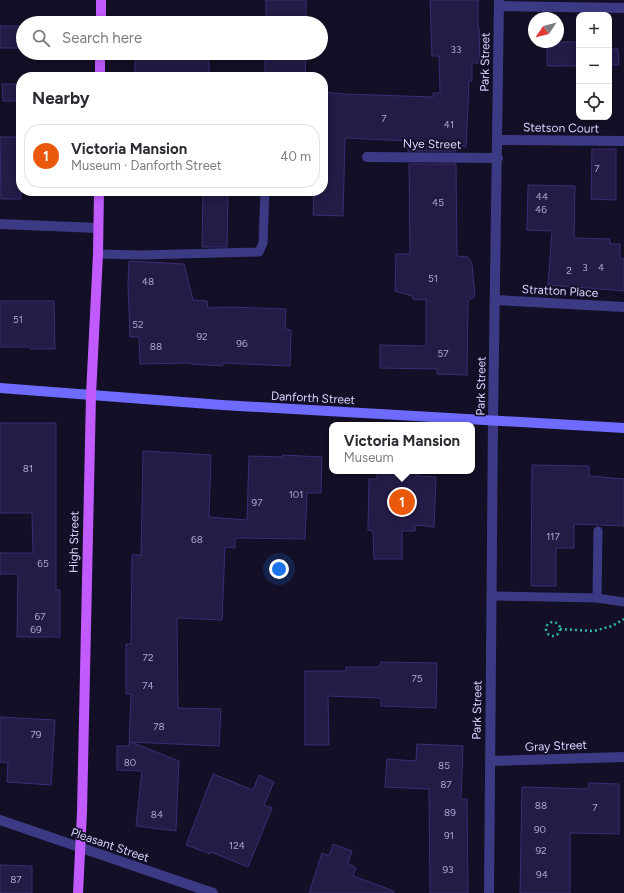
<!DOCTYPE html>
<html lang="en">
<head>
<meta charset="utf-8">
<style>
  body { margin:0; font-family:Figtree,sans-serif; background:#f7f7f7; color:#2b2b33 }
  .controls { position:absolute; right:12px; top:12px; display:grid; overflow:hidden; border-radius:8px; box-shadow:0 2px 10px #0003 }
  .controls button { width:36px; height:36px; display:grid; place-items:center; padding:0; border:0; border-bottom:1px solid #e1e1e2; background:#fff; color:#2b2b33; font:20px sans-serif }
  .compass { position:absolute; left:528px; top:12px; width:36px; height:36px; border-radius:50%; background:#fff; box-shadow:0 2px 10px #0003; rotate:235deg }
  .you { position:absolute; left:279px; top:569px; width:14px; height:14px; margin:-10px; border:3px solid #fff; border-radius:50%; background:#1a73e8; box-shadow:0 0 0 6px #1a73e833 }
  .badge { display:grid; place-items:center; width:26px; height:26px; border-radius:50%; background:#ea580c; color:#fff; font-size:13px; font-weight:700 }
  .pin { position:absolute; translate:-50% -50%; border:2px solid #fff; box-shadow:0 1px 4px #0006 }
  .popup { position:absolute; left:329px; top:422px; width:146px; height:52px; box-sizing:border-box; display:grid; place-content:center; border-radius:8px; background:#fff; filter:drop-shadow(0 1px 3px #0005); font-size:13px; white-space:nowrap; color:#7c7c81 }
  .popup b { font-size:15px; color:#2b2b33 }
  .popup::after { content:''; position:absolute; left:50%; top:100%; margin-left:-8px; border:8px solid transparent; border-top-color:#fff }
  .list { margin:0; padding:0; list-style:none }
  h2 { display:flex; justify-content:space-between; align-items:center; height:52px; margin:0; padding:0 16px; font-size:17px }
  h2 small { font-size:13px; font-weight:400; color:#7c7c81 }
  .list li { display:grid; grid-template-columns:26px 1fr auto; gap:12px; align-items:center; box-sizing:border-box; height:64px; margin:0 8px 8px; padding:0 8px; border:1px solid #e1e1e2; border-radius:16px }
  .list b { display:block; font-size:15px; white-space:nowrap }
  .list p { margin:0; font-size:13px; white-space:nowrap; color:#7c7c81 }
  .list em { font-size:13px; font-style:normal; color:#7c7c81 }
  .icon { flex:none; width:22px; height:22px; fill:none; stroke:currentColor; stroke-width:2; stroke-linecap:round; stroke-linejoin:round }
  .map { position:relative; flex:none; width:624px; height:893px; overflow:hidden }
  .search { position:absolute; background:#fff; box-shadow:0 2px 10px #0003; left:16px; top:16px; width:312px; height:44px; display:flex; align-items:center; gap:10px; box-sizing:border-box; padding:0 14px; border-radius:22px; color:#7c7c81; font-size:15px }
  .panel { position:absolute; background:#fff; box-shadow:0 2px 10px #0003; left:16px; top:72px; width:312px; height:124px; border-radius:16px }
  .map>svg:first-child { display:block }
  .building { fill:#241b47; stroke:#3b2d73 }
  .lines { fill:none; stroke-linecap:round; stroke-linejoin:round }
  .path { stroke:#2fb8b0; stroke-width:2.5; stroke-dasharray:2 3; stroke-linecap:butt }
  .lane { stroke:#3d3a85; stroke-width:9 }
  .street { stroke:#3d3a85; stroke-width:10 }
  .secondary { stroke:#6f6bff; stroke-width:10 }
  .primary { stroke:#c25bff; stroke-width:10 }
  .labels { text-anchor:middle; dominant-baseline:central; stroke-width:3.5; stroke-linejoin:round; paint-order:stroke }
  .number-label { font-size:10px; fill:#aca6d1 }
  .street-label { font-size:12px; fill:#d9d4ff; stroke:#130f26 }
</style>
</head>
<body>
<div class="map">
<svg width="624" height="893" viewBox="0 0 624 893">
  <rect width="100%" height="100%" fill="#130f26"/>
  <g class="building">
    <rect x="266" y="0" width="40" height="23"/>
    <polygon points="430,0 478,0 478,27 479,27 480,63 472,63 472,81 469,81 466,147 456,146 456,151 408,151 408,141 345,138 343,216 313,215 314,191 323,191 323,92 345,94 433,97 433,93 440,93 439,56 432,56"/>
    <rect x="0" y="26" width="23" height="22"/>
    <rect x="547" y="42" width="32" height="24"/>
    <polygon points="609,49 618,49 619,65 609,65"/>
    <rect x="135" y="53" width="74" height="24"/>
    <polygon points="265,53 306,53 305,77 265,77"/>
    <polygon points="2,84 21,84 21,101 3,101"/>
    <polygon points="0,137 21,137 21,199 1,199"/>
    <polygon points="592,149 616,149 616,200 591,199"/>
    <polygon points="409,164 456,164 457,256 468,257 472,264 475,296 468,301 467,375 437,374 437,369 380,368 380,345 426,346 426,299 414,300 412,296 395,291 396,254 410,254"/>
    <polygon points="528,185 575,186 574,238 610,239 610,244 620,244 620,258 624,259 624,291 548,285 552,231 527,230"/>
    <polygon points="203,191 228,191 227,247 202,247"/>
    <polygon points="129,261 184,264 193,300 207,301 208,308 229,307 286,309 285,329 291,330 290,366 223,363 223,366 191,364 191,363 140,364 139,337 130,337 128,284"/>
    <polygon points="0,301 54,301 55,349 30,349 30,347 0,347"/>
    <polygon points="0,423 56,423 56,590 60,590 60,637 17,637 18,574 0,574 0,553 33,553 32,513 0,513"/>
    <polygon points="143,451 211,455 209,517 247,520 249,456 282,457 282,455 322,457 321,493 307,493 305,539 235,538 235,548 225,547 222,620 177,618 178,708 221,709 219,746 131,742 179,761 176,831 136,826 142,771 117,770 117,746 129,746 131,694 126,694 126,644 131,644 132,555 141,555"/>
    <polygon points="532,465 589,466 589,476 624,479 624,526 574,524 574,548 556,548 556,586 531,586"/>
    <polygon points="377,471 417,471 417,476 436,477 434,527 416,525 415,531 402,531 402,559 374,559 373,531 368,530 369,479 377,479"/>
    <polygon points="381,662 437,663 436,708 381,706 381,698 328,696 329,745 305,745 305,671 346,671 346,667 379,667"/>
    <polygon points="0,717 55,720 51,785 7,782 8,763 0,762"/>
    <polygon points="417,744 463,746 461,799 467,799 468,893 430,893 429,789 385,787 387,759 416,761"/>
    <polygon points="213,774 253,790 259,775 274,782 264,805 272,808 248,867 211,852 210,854 186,845"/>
    <polygon points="589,783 619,784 619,834 570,833 570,893 520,893 522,787 588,789"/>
    <polygon points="333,844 352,851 348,863 356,868 353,876 394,891 394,893 309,893 322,853 329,856"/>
    <polygon points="0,865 32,866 32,893 0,893"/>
  </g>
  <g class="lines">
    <g class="path">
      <circle cx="553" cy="629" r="7"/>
      <polyline points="560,629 594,631 612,626 624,619"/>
    </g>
    <g class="lane">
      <polyline points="98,254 141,255 259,252 263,243 265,191"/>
      <polyline points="492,596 597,598 624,602"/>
      <polyline points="597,598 598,531"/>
    </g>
    <g class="street">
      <polyline points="499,6 624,8"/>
      <polyline points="498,140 624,141"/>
      <polyline points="367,157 498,158"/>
      <polyline points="0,224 98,228"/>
      <polyline points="495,300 624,307"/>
      <polyline points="490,761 624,757"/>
      <polyline points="0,820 213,893"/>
      <polyline points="489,893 493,421 499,0"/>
    </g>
    <polyline class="secondary" points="0,388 222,405 624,428"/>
    <g class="primary">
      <polyline points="101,23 101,0"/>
      <polyline points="100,77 100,53"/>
      <polyline points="78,893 82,812 91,395 98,254 99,191"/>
    </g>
  </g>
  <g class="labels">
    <g class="number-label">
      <text x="456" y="49">33</text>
      <text x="384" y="118">7</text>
      <text x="449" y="124">41</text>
      <text x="597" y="168">7</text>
      <text x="542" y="196">44</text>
      <text x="438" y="202">45</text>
      <text x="541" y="209">46</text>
      <text x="585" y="267">3</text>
      <text x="601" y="267">4</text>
      <text x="569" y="270">2</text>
      <text x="433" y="278">51</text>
      <text x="148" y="281">48</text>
      <text x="18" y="319">51</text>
      <text x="138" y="324">52</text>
      <text x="202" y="336">92</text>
      <text x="242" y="343">96</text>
      <text x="156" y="346">88</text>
      <text x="443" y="353">57</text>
      <text x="28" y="468">81</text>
      <text x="296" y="494">101</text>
      <text x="257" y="502">97</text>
      <text x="553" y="536">117</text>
      <text x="197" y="539">68</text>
      <text x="43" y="563">65</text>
      <text x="40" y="616">67</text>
      <text x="36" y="629">69</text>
      <text x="148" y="657">72</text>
      <text x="417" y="678">75</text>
      <text x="148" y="685">74</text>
      <text x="159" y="726">78</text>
      <text x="36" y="734">79</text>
      <text x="130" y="762">80</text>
      <text x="444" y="765">85</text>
      <text x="446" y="784">87</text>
      <text x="541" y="805">88</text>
      <text x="595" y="807">7</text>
      <text x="450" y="812">89</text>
      <text x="157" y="814">84</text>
      <text x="540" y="829">90</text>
      <text x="449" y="835">91</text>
      <text x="237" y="845">124</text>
      <text x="541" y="850">92</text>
      <text x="448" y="869">93</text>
      <text x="542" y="874">94</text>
      <text x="16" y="879">87</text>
    </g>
    <g class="street-label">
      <text transform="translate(485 62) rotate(-89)">Park Street</text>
      <text transform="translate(561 128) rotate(1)">Stetson Court</text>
      <text transform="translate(432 144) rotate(1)">Nye Street</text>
      <text transform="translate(560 291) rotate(3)">Stratton Place</text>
      <text transform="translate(481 386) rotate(-89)">Park Street</text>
      <text transform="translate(313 398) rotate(3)">Danforth Street</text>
      <text transform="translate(74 542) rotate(-89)">High Street</text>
      <text transform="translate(477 710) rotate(-89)">Park Street</text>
      <text transform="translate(556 746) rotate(-2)">Gray Street</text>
      <text transform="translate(110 845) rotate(19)">Pleasant Street</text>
    </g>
  </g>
</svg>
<div class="controls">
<button>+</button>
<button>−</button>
<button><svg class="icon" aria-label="locate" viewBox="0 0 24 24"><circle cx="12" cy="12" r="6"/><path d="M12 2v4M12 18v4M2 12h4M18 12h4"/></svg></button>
</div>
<svg class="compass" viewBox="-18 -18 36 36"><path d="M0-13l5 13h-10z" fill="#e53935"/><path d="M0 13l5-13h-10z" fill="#7c7c81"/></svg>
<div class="you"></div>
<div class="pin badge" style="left:402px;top:502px">1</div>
<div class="popup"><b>Victoria Mansion</b>Museum</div>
<div class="search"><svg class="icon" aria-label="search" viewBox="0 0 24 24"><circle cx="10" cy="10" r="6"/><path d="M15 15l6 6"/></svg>Search here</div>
<section class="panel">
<h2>Nearby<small></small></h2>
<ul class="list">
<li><span class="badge">1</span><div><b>Victoria Mansion</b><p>Museum · Danforth Street</p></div><em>40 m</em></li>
</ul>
</section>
</div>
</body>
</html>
